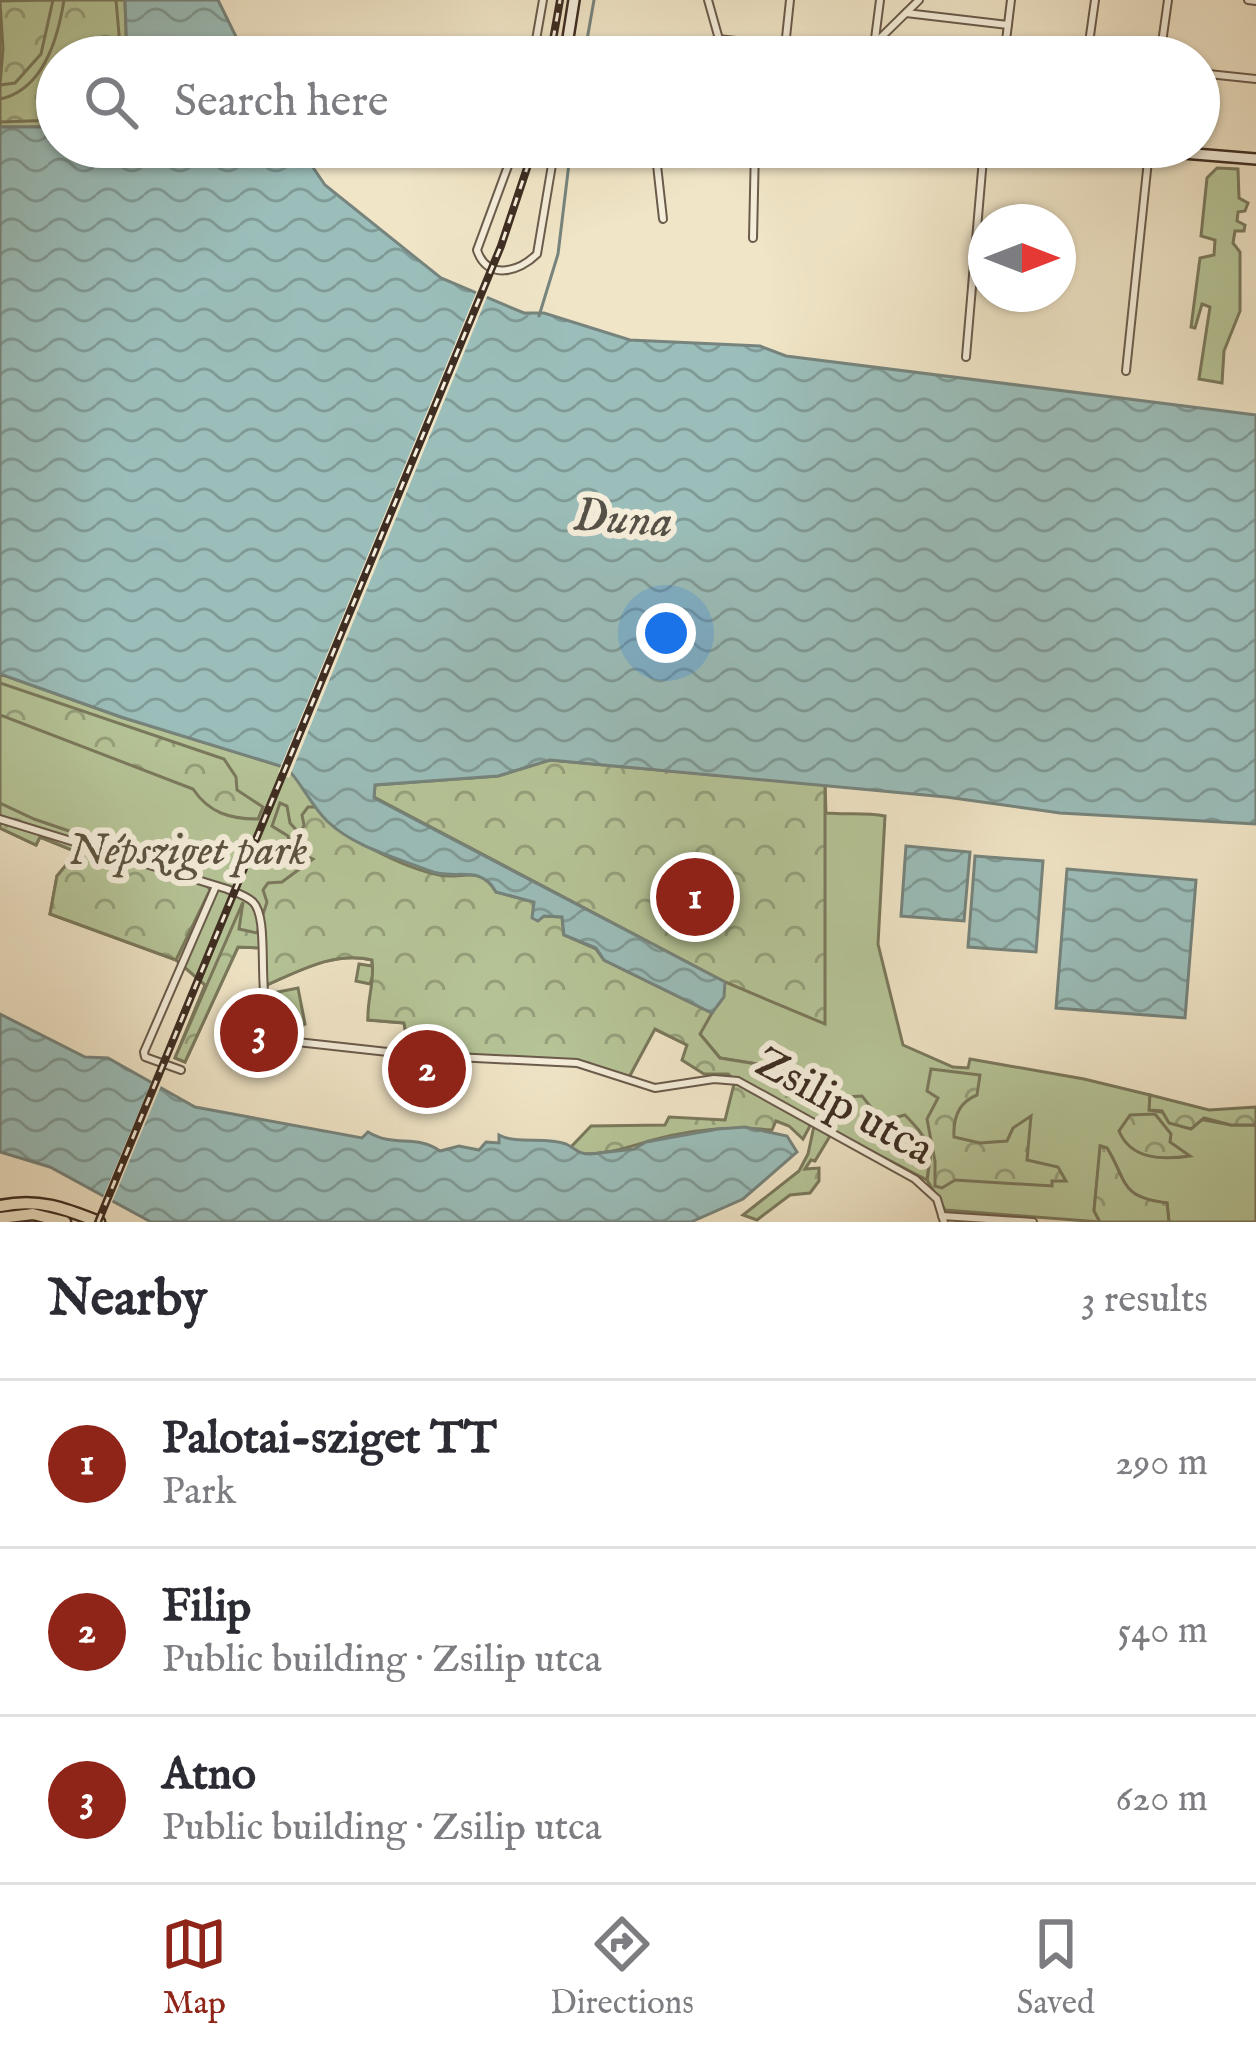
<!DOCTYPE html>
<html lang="en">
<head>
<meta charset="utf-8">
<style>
  body { margin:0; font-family:"IM FELL English",serif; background:#f7f7f7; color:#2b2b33 }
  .compass { position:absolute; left:968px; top:204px; width:108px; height:108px; border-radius:50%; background:#fff; box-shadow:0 3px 9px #0004; rotate:90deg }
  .you { position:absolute; left:666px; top:633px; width:42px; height:42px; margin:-30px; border:9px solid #fff; border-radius:50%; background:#1a73e8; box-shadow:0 0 0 18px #1a73e833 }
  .badge { display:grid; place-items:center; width:78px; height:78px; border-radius:50%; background:#8f2418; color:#fff; font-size:39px; font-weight:700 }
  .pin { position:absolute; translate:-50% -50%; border:6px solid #fff; box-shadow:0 3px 12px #0006 }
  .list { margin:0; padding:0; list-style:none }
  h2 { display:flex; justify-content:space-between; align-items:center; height:156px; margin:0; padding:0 48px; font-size:51px }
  h2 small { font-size:39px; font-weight:400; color:#7c7c81 }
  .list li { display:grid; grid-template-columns:78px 1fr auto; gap:36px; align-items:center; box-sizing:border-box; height:168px; padding:0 48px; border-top:3px solid #e1e1e2 }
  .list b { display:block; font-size:45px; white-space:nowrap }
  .list p { margin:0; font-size:39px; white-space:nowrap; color:#7c7c81 }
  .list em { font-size:39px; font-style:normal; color:#7c7c81 }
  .icon { flex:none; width:66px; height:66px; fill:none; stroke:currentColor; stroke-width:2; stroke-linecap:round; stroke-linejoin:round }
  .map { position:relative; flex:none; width:1256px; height:1222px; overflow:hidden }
  .search { position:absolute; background:#fff; box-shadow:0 3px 9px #0004; left:36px; right:36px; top:36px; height:132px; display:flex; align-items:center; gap:30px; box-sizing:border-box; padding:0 42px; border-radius:66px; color:#7c7c81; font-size:45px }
  .sheet { height:660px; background:#fff }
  nav { display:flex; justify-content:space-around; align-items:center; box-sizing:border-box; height:168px; border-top:3px solid #e1e1e2; background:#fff; font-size:33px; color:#7c7c81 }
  nav a { display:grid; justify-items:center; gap:6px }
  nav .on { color:#8f2418 }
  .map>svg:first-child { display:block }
  .green { fill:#b6c598; stroke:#7a795d; stroke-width:3 }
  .forest { fill:url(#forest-crowns); stroke:#7a795d; stroke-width:3 }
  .water { fill:url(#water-waves); stroke:#76847d; stroke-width:3 }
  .pier { fill:#f0e5c7 }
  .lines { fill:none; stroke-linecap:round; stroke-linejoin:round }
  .stream { stroke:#76847d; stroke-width:3 }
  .street-casing { stroke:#6a5b4b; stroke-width:10 }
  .secondary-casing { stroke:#3e2d22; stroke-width:14 }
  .primary-casing { stroke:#3e2d22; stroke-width:15 }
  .street { stroke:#f5eedb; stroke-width:6 }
  .secondary { stroke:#f5eedb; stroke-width:9 }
  .primary { stroke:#f0e5c7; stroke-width:10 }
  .rail-casing { stroke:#3e2d22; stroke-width:8 }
  .rail { stroke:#f5eedb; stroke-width:3; stroke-dasharray:9; stroke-linecap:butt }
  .labels { text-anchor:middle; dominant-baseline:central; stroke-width:12; stroke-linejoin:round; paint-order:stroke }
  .park-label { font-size:45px; font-style:italic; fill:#5c5340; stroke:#f5eedb }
  .street-label { font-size:45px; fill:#3e2d22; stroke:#f5eedb }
  .water-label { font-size:48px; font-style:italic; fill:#555148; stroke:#f5eedb }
</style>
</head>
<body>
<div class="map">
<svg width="1256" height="1222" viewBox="0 0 1256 1222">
  <defs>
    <pattern id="forest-crowns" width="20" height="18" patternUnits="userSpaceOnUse" patternTransform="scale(3)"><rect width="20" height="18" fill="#b6c598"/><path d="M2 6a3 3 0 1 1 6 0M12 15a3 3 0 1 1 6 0" fill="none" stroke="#95a07c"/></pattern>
    <pattern id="water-waves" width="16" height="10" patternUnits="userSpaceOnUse" patternTransform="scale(3)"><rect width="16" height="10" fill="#9bbeba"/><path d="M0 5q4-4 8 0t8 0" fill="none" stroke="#809b97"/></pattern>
  </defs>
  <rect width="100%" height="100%" fill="#f0e5c7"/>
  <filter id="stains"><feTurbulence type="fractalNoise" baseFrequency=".00167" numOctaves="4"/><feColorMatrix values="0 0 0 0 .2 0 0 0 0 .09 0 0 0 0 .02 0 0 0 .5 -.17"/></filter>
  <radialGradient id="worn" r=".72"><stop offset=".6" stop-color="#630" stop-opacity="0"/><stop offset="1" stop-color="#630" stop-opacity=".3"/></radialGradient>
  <g class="green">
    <polygon points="0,0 125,0 127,57 57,57 57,127 0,127"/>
    <polygon points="1217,168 1238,169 1239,198 1248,203 1245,211 1238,212 1237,221 1245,225 1244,231 1235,231 1233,243 1240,252 1240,311 1224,351 1222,383 1199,379 1210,307 1202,304 1195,328 1191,327 1200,258 1214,255 1215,240 1201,236 1207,178"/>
    <path d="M0,674l121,43 166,51 18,18 21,33 399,162 100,-196 1,28c21,2 38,-1 59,3l-7,128 25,101 50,22 15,1 2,-9 114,20 66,16v15l81,15h25v97h-87l-2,-19c-48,-6 -39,-21 -60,-55l-6,-2 -7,64 6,12 -155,-12 -18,-30 4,-27 -58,-38 -48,-11 14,-21 -51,-3 -25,-15 -43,-7 -20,-24 5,-10 -18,21 -33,-16 -27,52 -50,-18 -168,-12 -5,-28 -36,-3 6,-48 -4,12 -14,-3 3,-17 13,2v-6c-37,-9 -71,10 -105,25l-4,-37 -25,-1 -53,115 -10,-4 30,-73 -29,-25 -126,-46 7,-38 20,-24 -37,-15 -4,8 -36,-17z"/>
    <polygon points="298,988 305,1024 299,1028 275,1022 273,993"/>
  </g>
  <g class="forest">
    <polygon points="53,0 41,54 15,83 0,85 3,49 0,1"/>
    <path d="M64,0h52l5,57h-64v63l-57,2v-23c43,-9 58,-61 64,-99z"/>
    <path d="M0,683l224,76 12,18 1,13 26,17 -5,12c-28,0 -49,-6 -65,-30l-193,-74z"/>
    <polygon points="550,760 825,785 825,1024 725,982 374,797 375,785 498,776"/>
    <polygon points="0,803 34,819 201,876 210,890 176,960 50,914 57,876 77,852 40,837 36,845 0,828"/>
    <path d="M280,803l7,3 3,17 10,11 4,-9 -2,-10 6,-8h9c21,29 87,61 122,68 23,5 42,-11 57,17l39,10 9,14 18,1 2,18 32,14 8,11 108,53 -12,21 20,24 43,7 25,15 52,3 -14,21 17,3 3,-10 16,-1 20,25 23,-6c24,25 27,30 22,65l-94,-49 -18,30 -4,-1 -6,9 14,-1v13l-9,12 -20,2 -33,25 -14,-5 56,-44 9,-17 6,-28 -3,-2 -8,15 -14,-13 -13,-5 -4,9c-40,-4 -84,0 -123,11 -26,8 -45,14 -73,13l-5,-7 20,-21 74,-1 4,-8 56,3 10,-40 -7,-6h-24l-22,-14 5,-15 -32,-16 -28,52 -50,-18 -168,-12 -5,-28 -36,-3c-1,-22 7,-37 4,-60 -37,-9 -71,10 -105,25l-4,-37 -25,-1 -53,115 -10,-4 68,-156 -4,27 18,4 10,-31 -4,-12 5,-7 14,-1 31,-23 -22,-10 -3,-13 -16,-10z"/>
    <path d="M931,1069l49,6 -3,20c-18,7 -24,23 -23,42l26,6 27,-2 6,-13 18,-12 -4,44 31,7 8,14h-14v5l-97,-6 -13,8 -7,-2v-25l-8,-42 11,-21 -11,-7z"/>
    <polygon points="1150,1095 1209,1110 1256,1107 1256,1125 1231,1125 1204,1118 1191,1129 1169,1123 1162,1111 1149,1110"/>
    <path d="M1155,1114l16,20 -1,8 20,14c-27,4 -59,4 -71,-25l11,-16z"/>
    <path d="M1100,1146l7,2c21,34 12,49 60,55l2,19h-69l-6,-11z"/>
  </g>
  <g class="water">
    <polygon points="125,0 218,0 246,57 127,57"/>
    <path d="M0,127h57v20h242l26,38 116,93 83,35h20l86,27 130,6 26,10 470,59v409l-196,-11 -114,-16 -396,-37 -52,16 -123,9 -1,13 351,184 -1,15 -12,16 -108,-53 -8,-12 -32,-13 -2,-18 -18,-1 -6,5 -6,-3 2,-16 -38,-10c-16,-29 -42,-11 -66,-21 -35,-14 -76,-24 -103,-50 -16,-16 -25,-37 -40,-53l-166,-51 -121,-43z"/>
    <polygon points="906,846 970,852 964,921 901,916"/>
    <polygon points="975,856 1043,861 1036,952 968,947"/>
    <polygon points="1067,869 1196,880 1185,1018 1056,1008"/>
    <path d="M0,1014l85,43 23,1 87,49 167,31 6,-6c26,16 48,2 72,19l19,-5 20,4 7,-8 13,1v-8c19,10 46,1 67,9 11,5 11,10 25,10l43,-5 12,-7 72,-13 27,-2 42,9 10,16 -54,47 -52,23h-540l-101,-55 -50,-15z"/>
  </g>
  <g class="pier">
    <polygon points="478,288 489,292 289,778 278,773"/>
    <polygon points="154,1076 163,1081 110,1207 101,1202"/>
  </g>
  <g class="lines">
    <g class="stream">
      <polyline points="584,57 594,0"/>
      <polyline points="539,316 558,254 571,147"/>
    </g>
    <defs>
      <g id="street">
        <polyline points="708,0 724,57"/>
        <polyline points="1248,0 1256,1"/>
        <polyline points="906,13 1008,25"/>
        <polyline points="718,39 799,48"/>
        <polyline points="875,39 880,0"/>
        <polyline points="785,47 790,0"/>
        <polyline points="1005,49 1064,57"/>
        <polyline points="533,57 543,0"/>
        <polyline points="798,57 799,48 862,56"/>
        <polyline points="861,57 919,0"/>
        <polyline points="1004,57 1011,0"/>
        <polyline points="1087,57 1095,0"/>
        <polyline points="1160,57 1168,0"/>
        <polyline points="1199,73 1256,79"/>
        <path d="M515,147l-38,103c10,31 42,22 60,4l18,-107"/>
        <polyline points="655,147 663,219"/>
        <polyline points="753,238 755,147"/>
        <polyline points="966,357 984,147"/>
        <polyline points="1126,371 1149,151"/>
        <path d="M0,819l227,70c8,3 20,7 26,13 20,20 -2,110 26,138l136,15 162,8 78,25 59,-9 24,2 177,98 22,20 7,23"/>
        <polyline points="181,1070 145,1057 144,1052 216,886"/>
        <polyline points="942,1216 1033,1222"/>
      </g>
      <g id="secondary">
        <polyline points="565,57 574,0"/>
        <polyline points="1110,147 1256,159"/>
      </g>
      <g id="primary">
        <path d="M0,1206c38,-8 64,2 99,16"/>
        <polyline points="0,1218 33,1214 65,1222"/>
      </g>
    </defs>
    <use href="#street" class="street-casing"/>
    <use href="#secondary" class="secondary-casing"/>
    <use href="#primary" class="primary-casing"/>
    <use href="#street" class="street"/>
    <use href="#secondary" class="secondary"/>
    <use href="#primary" class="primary"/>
    <defs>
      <g id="rail">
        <polyline points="550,57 560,0"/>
        <polyline points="98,1222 501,246 534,147"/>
      </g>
    </defs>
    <use href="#rail" class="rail-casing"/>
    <use href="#rail" class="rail"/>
  </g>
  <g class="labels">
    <g class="park-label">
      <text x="188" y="851">Népsziget park</text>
    </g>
    <g class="street-label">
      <text transform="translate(844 1107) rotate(29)">Zsilip utca</text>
    </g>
    <g class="water-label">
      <text transform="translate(623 520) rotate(4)">Duna</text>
    </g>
  </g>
  <rect width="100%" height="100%" filter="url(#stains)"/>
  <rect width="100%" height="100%" fill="url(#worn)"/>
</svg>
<svg class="compass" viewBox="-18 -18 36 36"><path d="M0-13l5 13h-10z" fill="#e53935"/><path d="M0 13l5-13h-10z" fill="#7c7c81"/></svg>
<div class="you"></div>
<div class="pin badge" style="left:695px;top:897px">1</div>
<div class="pin badge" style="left:427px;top:1069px">2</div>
<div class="pin badge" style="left:259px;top:1033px">3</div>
<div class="search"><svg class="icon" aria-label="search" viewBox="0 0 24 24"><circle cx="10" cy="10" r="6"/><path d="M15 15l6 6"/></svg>Search here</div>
</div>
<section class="sheet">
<h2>Nearby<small>3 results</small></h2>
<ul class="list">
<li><span class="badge">1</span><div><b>Palotai-sziget TT</b><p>Park</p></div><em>290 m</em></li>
<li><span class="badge">2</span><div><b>Filip</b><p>Public building · Zsilip utca</p></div><em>540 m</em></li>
<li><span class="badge">3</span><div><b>Atno</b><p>Public building · Zsilip utca</p></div><em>620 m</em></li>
</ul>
</section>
<nav>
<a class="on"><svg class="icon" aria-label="map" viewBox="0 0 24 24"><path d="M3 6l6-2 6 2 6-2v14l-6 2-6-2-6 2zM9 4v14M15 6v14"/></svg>Map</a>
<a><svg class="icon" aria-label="directions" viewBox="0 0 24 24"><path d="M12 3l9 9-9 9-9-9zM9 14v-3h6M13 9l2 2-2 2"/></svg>Directions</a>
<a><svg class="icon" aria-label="saved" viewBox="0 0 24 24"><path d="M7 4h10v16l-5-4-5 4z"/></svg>Saved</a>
</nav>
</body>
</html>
